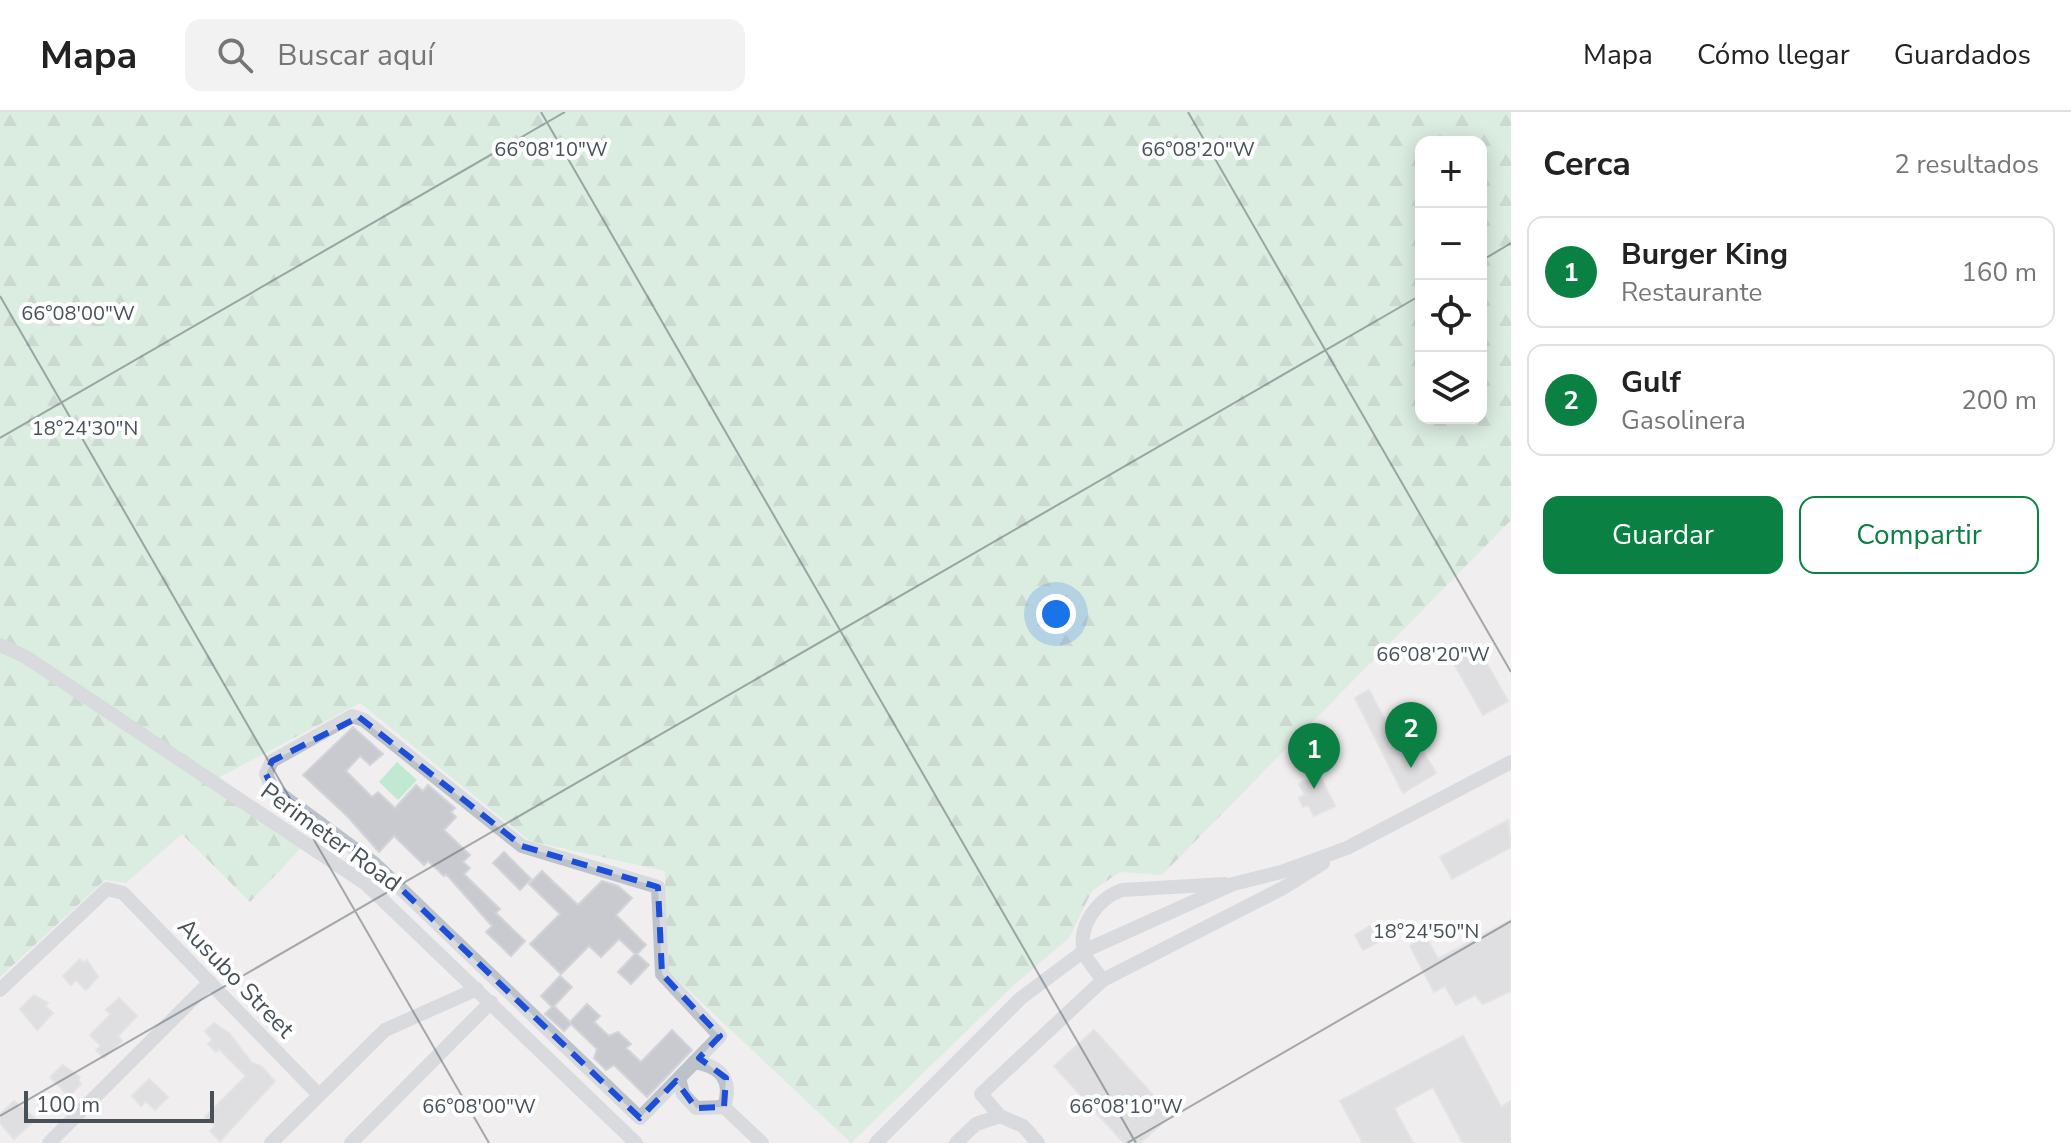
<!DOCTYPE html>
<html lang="es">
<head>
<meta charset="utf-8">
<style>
  body { margin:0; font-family:"Nunito Sans",sans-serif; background:#f2f2f2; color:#222 }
  .controls { position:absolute; right:24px; top:24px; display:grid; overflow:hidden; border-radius:16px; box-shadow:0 4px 20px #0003 }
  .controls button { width:72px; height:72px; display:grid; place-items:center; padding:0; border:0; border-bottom:2px solid #e0e0e0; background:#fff; color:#222; font:40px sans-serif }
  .scale { position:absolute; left:24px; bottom:20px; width:190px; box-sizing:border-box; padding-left:8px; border:4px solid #485159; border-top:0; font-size:22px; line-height:28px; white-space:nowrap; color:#485159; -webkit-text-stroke:6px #fff; paint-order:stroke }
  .you { position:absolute; left:1056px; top:502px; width:28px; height:28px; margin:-20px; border:6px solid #fff; border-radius:50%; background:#1a73e8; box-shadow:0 0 0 12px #1a73e833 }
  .badge { display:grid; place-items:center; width:52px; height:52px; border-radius:50%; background:#0b8043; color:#fff; font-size:26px; font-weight:700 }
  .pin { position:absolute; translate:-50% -66px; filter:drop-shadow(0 2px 4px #0008) }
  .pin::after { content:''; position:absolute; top:42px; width:28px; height:24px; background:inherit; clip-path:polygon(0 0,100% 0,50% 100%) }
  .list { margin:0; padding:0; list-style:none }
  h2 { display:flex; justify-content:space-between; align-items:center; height:104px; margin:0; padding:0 32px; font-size:34px }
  h2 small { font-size:26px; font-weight:400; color:#767676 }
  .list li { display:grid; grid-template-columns:52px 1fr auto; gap:24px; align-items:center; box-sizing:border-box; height:112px; margin:0 16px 16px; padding:0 16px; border:2px solid #e0e0e0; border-radius:16px }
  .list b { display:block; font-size:30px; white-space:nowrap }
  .list p { margin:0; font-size:26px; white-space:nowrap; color:#767676 }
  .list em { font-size:26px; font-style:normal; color:#767676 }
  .actions { display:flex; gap:16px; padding:24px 32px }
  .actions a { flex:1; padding:18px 0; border:2px solid #0b8043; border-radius:16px; text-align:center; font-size:28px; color:#0b8043 }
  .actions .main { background:#0b8043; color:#fff }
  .icon { flex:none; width:44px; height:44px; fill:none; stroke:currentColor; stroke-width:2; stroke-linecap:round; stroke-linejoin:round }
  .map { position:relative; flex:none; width:1511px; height:1031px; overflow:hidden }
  header { display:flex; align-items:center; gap:48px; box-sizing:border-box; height:112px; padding:0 40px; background:#fff; border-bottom:2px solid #e0e0e0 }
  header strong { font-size:38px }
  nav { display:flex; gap:44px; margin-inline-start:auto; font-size:28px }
  .search { width:560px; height:72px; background:#f2f2f2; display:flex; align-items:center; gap:20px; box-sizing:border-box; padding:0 28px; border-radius:16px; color:#767676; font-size:30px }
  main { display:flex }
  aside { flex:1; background:#fff }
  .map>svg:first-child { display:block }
  .forest { fill:url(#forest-firs); fill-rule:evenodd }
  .garden { fill:#c1e9d1 }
  .building { fill:#c9cad0; stroke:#d2d4d8; stroke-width:2 }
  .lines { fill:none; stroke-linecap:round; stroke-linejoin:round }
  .minor { stroke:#bbc2c9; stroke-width:14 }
  .marked { fill:none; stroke:#1d4ed8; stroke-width:6; stroke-dasharray:16 10; stroke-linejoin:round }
  .ticks { fill:none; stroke:#485159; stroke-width:2; stroke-opacity:0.45 }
  .labels { text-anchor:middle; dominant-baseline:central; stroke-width:8; stroke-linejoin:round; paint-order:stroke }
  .street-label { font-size:24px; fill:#485159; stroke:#fff }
  .ticks-label { font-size:20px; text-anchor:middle; fill:#485159; stroke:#fff; stroke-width:8; stroke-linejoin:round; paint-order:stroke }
</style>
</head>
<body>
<header>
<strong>Mapa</strong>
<div class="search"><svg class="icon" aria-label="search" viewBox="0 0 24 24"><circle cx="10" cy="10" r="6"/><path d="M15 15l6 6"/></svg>Buscar aquí</div>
<nav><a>Mapa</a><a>Cómo llegar</a><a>Guardados</a></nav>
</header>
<main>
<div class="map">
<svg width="1511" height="1031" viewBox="0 0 1511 1031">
  <defs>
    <pattern id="forest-firs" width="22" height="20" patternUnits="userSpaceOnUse" patternTransform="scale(2)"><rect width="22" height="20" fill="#c1e9d1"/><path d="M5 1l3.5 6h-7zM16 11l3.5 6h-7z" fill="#9fbfad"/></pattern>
  </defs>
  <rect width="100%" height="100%" fill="#f0eeee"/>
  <path class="forest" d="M0,0h1511v408l-349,355 -42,-3 -28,19 -23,47 -55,47 -163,158 -185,-174 -1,-98 -135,-30 -170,-138 -144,76 87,67 -53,56 -68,-68 -56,49 -21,-3 -105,97zM1421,30h60v276h-60z"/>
  <polygon class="garden" points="397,650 417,668 398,688 379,670"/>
  <g class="building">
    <polygon points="1478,536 1508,589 1483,603 1453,550"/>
    <polygon points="1369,578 1402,640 1418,631 1436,661 1403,681 1355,586"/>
    <polygon points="353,615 383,642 370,653 360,644 346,659 372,685 378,680 395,696 416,673 423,679 428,673 455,696 451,700 456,705 444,718 470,743 463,750 470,756 464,762 500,797 496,801 525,829 511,844 486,820 492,814 446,762 444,764 428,749 424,753 394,724 379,740 348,705 303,663"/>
    <polygon points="1319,662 1335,694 1314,704 1308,693 1303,695 1299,686 1305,683 1299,672"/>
    <polygon points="1508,708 1511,735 1452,767 1440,745"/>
    <polygon points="504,740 531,767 520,778 493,751"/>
    <polygon points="542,759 578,793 602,769 618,774 632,786 616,803 646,833 637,842 649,853 631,872 618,860 635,842 619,827 601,845 589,834 561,862 530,832 560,802 529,772"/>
    <polygon points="1511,808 1511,879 1483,892 1475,883 1456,893 1445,874 1434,880 1410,834 1426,825 1438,847"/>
    <polygon points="1376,811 1384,826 1363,838 1355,823"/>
    <polygon points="80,847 84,851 87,848 98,865 86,878 76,868 71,873 63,864"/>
    <polygon points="560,864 572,875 554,894 570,910 587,892 600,904 594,910 609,924 618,920 631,932 626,936 641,950 672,918 692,938 647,985 614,953 606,958 594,946 597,937 571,912 564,919 545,902 552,895 541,884"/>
    <polygon points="34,883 48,891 45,894 53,901 37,918 20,897"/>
    <polygon points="119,886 137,904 118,924 122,929 104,946 96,938 101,934 90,923 111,902 106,898"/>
    <polygon points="214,911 229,921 252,951 261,954 275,969 220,1029 210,1019 215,1014 205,1005 246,964 219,937 216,940 208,932 212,928 205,919"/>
    <polygon points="1094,918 1171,1003 1140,1031 1124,1031 1054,954"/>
    <polygon points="1463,924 1501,995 1511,989 1511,1031 1463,1031 1433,975 1394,996 1413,1031 1363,1031 1340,989"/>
    <polygon points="63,953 80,965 78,968 81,972 69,984 50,965"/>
    <polygon points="149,967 168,985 155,998 146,989 141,994 132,984"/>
    <polygon points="14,989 36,1007 14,1027 0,1011 0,1002"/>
  </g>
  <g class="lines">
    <g class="minor">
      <polyline points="0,533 26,545 366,772 636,1031"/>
      <polygon points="352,604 364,608 522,734 658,775 662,862 720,924 640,1006 375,752 272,676 266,662 272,649"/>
      <path d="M1103,868c-6,-8 -16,-19 -19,-28 -7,-27 15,-54 38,-62l103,-6"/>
      <polyline points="0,878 107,777 123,781 318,982"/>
      <path d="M694,950c27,4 39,18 30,45"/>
      <polyline points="679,966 683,982 696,996 724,995"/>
      <polyline points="724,995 762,1031"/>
      <polyline points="49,1031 210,870"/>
      <polyline points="271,1031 385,918 477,877"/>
      <polyline points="351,1031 491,890"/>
      <polyline points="876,1031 1021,886 1084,839 1233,772 1281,760 1347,736 1511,650"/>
      <polyline points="956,1031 976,1012 1000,1004"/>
      <polyline points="1038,1031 1023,1014 1000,1004 981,982 1103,868 1283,776 1323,751"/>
    </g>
  </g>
  <path d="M0 0H1511V1031H0ZM359,605l163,129 136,41 4,87 58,62 -21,22 27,20 -2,29 -28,1 -20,-27 -36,37 -265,-254 -103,-76 -6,-14 6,-13z" fill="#f0eeee" fill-opacity=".55" fill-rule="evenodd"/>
  <path class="marked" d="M359,605l163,129 136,41 4,87 58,62 -21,22 27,20 -2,29 -28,1 -20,-27 -36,37 -265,-254 -103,-76 -6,-14 6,-13z"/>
  <path class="ticks" d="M541,0l595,1031M1188,0l323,560M1481,149l30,-18M0,184l489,847M0,326l565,-326M0,1004l1421,-821M1127,1031l384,-222"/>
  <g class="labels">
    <g class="street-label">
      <text transform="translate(331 725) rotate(36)">Perimeter Road</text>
      <text transform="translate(236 866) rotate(46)">Ausubo Street</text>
    </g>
  </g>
  <g class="ticks-label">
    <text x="551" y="44">66°08'10"W</text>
    <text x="1198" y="44">66°08'20"W</text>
    <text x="78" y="208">66°08'00"W</text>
    <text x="85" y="323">18°24'30"N</text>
    <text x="1433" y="549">66°08'20"W</text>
    <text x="1426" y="826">18°24'50"N</text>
    <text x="479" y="1001">66°08'00"W</text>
    <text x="1126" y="1001">66°08'10"W</text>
  </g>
</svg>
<div class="controls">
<button>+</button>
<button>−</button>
<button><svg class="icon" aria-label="locate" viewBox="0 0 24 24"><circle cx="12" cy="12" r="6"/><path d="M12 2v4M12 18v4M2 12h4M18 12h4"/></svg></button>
<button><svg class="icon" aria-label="layers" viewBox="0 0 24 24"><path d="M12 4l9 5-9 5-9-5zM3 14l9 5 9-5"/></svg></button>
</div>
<div class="scale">100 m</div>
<div class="you"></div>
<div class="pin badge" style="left:1314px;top:677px">1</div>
<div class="pin badge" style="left:1411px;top:656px">2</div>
</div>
<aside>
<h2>Cerca<small>2 resultados</small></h2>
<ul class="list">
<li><span class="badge">1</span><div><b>Burger King</b><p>Restaurante</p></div><em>160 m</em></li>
<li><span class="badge">2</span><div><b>Gulf</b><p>Gasolinera</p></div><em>200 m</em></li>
</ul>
<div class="actions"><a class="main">Guardar</a><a>Compartir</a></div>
</aside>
</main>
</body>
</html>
